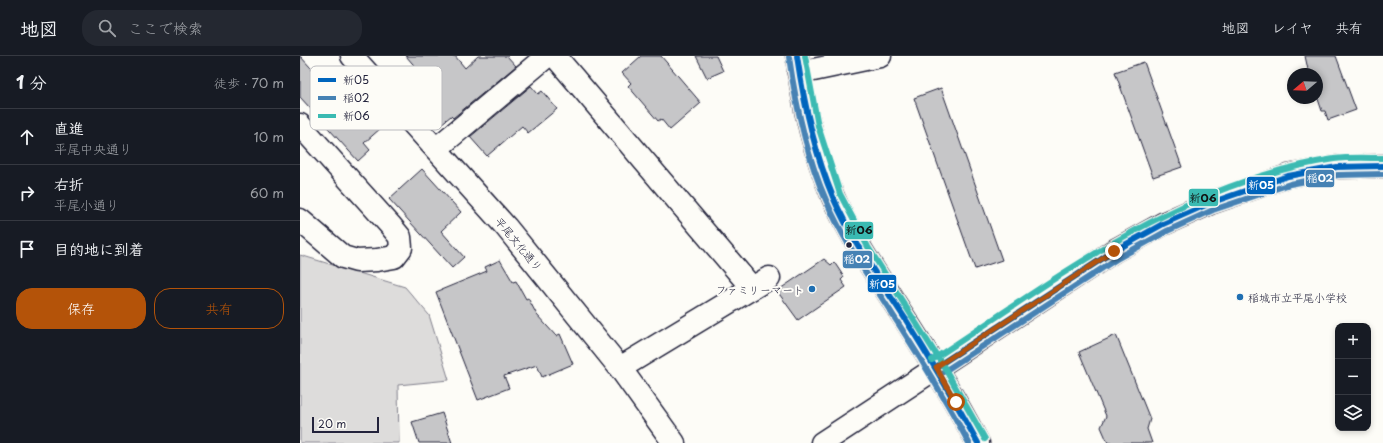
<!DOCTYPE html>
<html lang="ja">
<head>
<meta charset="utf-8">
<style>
  body { margin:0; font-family:"Playpen Sans","Klee One",sans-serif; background:#242831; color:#f1f3f6 }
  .controls { position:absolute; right:12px; bottom:12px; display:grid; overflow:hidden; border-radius:8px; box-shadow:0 2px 6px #0003 }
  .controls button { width:36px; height:36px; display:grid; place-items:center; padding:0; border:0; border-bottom:1px solid #363941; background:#171b24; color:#f1f3f6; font:20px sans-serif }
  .compass { position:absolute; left:987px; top:12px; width:36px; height:36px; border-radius:50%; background:#171b24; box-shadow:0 2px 6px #0003; rotate:251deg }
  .scale { position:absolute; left:12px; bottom:10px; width:67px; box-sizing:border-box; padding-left:4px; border:2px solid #22223b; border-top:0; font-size:11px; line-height:14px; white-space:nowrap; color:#22223b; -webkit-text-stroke:3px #fdfcf7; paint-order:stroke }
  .stop { position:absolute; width:12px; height:12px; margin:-9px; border:3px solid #b45309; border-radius:50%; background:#fff }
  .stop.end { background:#b45309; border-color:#fff; box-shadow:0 1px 4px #0008 }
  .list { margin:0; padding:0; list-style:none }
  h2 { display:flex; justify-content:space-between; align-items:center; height:52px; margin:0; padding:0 16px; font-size:17px }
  h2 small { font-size:13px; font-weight:400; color:#9ea1a6 }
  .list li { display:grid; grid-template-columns:26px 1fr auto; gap:12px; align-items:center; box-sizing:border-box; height:56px; padding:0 16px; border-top:1px solid #363941 }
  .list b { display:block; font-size:15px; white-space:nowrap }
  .list p { margin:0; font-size:13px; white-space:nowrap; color:#9ea1a6 }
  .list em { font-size:13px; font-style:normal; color:#9ea1a6 }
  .actions { display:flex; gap:8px; padding:12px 16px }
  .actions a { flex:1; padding:9px 0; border:1px solid #b45309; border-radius:16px; text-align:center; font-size:14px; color:#b45309 }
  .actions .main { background:#b45309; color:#fff }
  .icon { flex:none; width:22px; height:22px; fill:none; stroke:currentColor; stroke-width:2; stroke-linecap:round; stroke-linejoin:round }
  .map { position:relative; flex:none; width:1083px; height:387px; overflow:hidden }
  header { display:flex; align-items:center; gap:24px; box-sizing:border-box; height:56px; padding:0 20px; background:#171b24; border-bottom:1px solid #363941 }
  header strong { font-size:19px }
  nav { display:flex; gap:22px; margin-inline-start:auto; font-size:14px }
  .search { width:280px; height:36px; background:#242831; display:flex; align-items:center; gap:10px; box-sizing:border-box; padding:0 14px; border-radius:16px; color:#9ea1a6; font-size:15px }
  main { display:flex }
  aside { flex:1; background:#171b24 }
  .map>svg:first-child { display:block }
  .green { fill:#dddcdb; stroke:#807f8b }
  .building { fill:#c6c6c8; stroke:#22223b }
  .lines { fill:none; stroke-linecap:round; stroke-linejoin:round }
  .minor-casing { stroke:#22223b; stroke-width:25 }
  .minor { stroke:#fdfcf7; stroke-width:22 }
  .bus-1-casing { stroke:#fdfcf7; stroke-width:9 }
  .bus-2-casing { stroke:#fdfcf7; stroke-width:9 }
  .bus-3-casing { stroke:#fdfcf7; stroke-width:9 }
  .bus-1 { stroke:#0065bd; stroke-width:6 }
  .bus-2 { stroke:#4682b4; stroke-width:6 }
  .bus-3 { stroke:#3abab2; stroke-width:6 }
  .route { stroke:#b45309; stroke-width:5 }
  .bus-dot { fill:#22223b; stroke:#fdfcf7; stroke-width:1.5 }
  .poi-dot { fill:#1f6fb2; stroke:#fdfcf7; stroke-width:1.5 }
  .labels { text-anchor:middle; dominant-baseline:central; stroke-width:4; stroke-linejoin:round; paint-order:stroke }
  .street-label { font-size:11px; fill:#22223b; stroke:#fdfcf7 }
  .poi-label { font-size:11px; fill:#22223b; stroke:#fdfcf7; text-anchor:end }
  .key { fill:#fdfcf7; stroke:#bbbbbf; stroke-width:1 }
  .key-label { font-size:11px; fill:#22223b }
  .line-badge { stroke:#fdfcf7; stroke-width:1.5 }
  .badge-label { font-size:11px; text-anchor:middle; font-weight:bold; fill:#fff }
  .pale-badge-label { font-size:11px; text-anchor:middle; font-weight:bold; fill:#111 }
</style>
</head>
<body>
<header>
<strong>地図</strong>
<div class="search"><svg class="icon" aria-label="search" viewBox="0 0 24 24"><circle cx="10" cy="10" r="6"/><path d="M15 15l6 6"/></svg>ここで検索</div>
<nav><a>地図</a><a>レイヤ</a><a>共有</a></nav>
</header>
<main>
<aside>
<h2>1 分<small>徒歩 · 70 m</small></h2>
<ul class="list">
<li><svg class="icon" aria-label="ahead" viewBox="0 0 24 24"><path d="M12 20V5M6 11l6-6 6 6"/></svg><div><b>直進</b><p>平尾中央通り</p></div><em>10 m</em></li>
<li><svg class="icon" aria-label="right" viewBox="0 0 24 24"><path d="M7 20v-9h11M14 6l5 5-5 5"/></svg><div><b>右折</b><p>平尾小通り</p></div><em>60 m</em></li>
<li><svg class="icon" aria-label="arrive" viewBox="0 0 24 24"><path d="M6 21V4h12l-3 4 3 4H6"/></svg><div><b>目的地に到着</b></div></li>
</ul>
<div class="actions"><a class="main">保存</a><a>共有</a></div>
</aside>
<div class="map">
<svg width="1083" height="387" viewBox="0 0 1083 387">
  <rect width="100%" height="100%" fill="#fdfcf7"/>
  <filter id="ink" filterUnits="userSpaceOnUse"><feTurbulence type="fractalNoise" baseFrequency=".025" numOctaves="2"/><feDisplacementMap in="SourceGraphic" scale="8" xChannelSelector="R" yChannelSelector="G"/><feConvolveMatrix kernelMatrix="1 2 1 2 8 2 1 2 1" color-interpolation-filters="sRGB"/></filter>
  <g filter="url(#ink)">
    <polygon class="green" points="0,199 105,231 129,259 149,324 98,329 99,387 0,387"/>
    <g class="building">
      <polygon points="0,0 33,36 42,27 81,72 64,87 70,94 58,105 0,41"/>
      <polygon points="106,0 155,0 165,12 178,0 207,0 216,10 153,62 151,60 141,68 123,48 137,36"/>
      <polygon points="341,0 361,0 401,47 370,74 361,63 358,65 328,30 331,27 322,17"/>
      <polygon points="396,0 416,0 423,15 407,22"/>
      <polygon points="1005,0 1036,0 1056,54 1028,64 1025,55 1022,55 1017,40 1017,18 1009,18"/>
      <polygon points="844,6 882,111 853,121 815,16"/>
      <polygon points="231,30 238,38 242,35 257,53 228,77 222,70 187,100 170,81"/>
      <polygon points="641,32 702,204 675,213 614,42"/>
      <polygon points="122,113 161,156 141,175 164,201 152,212 89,143"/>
      <polygon points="524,203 531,209 534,206 544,221 541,224 546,231 498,264 477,235"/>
      <polygon points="200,204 213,226 216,225 226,243 228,242 237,259 256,280 260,278 273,308 242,321 237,309 204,320 209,332 178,344 136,236 187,215 185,211"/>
      <polygon points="816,279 850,363 847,373 852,387 808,387 801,371 806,360 779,296"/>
      <polygon points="142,357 152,387 119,387 112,366"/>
    </g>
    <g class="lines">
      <defs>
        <g id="minor">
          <polyline points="52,0 206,171 320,312 374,387"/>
          <polyline points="255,0 452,232"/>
          <path d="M497,0c6,48 17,96 36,141 16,36 40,72 61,105 30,46 58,92 84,141"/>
          <polyline points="499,17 580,0"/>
          <polyline points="0,69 90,169 100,181 101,192 94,201 77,204 57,205 43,201 0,164"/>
          <polyline points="136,93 247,0"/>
          <polyline points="320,312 469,222"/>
          <polyline points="522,387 814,195 863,168 910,147 988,120 1037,111 1083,110"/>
        </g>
      </defs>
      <use href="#minor" class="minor-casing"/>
      <use href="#minor" class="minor"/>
      <defs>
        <g id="bus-1">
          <path d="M497,0c7,48 17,96 36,141 19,44 47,83 73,123 25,40 49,81 72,123"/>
          <polyline points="636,311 814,195 863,168 910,147 988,120 1037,111 1083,110"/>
        </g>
        <g id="bus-2">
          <path d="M489,1c7,49 17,98 37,143 19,44 47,83 72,123 25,39 49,79 71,120"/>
          <polyline points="640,318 818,202 867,175 913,154 990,128 1038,119 1083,118"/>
        </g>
        <g id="bus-3">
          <polyline points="505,0 518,70 540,138 568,191 644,311 685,383"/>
          <path d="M632,304c125,-82 250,-178 402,-201 16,-2 33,-1 49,-1"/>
        </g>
      </defs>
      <use href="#bus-1" class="bus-1-casing"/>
      <use href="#bus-2" class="bus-2-casing"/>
      <use href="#bus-3" class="bus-3-casing"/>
      <use href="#bus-1" class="bus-1"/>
      <use href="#bus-2" class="bus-2"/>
      <use href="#bus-3" class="bus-3"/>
    </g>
  </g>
  <g class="lines" filter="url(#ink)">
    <polyline class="route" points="656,346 636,311 814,195"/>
  </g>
  <circle class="bus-dot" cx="549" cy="189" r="3.5"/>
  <g class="poi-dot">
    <circle cx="512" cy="233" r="4"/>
    <circle cx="940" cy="241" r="4"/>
  </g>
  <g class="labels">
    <g class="street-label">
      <text transform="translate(219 188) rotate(50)">平尾文化通り</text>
    </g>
    <g class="poi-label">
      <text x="504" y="233">ファミリーマート</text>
      <text x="948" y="241" text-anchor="start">稲城市立平尾小学校</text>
    </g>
  </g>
  <rect x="10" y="10" width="132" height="64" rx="6" class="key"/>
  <rect x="18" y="22" width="18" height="4" fill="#0065bd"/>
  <rect x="18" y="40" width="18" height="4" fill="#4682b4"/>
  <rect x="18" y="58" width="18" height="4" fill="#3abab2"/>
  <g class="key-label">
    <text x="43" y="28">新05</text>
    <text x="43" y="46">稲02</text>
    <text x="43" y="64">新06</text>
  </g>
  <g class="line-badge">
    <rect x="1005" y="113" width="30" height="19" rx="4" fill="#4682b4"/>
    <rect x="946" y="120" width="30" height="19" rx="4" fill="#0065bd"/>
    <rect x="888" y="132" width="31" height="19" rx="4" fill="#3abab2"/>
    <rect x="544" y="165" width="30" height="19" rx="4" fill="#3abab2"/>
    <rect x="542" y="194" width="31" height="19" rx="4" fill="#4682b4"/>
    <rect x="567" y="218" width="30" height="19" rx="4" fill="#0065bd"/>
  </g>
  <g class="badge-label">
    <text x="1020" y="126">稲02</text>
    <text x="961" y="133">新05</text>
    <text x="557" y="207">稲02</text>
    <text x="582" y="232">新05</text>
  </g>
  <g class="pale-badge-label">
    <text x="903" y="146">新06</text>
    <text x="559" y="178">新06</text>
  </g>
</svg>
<div class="controls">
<button>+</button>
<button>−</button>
<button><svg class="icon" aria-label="layers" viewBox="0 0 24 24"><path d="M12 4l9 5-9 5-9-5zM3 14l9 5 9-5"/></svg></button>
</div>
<svg class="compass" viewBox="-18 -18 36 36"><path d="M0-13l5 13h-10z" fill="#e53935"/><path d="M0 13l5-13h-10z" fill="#9ea1a6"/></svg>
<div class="scale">20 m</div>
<div class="stop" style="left:656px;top:346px"></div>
<div class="stop end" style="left:814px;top:195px"></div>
</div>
</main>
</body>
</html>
